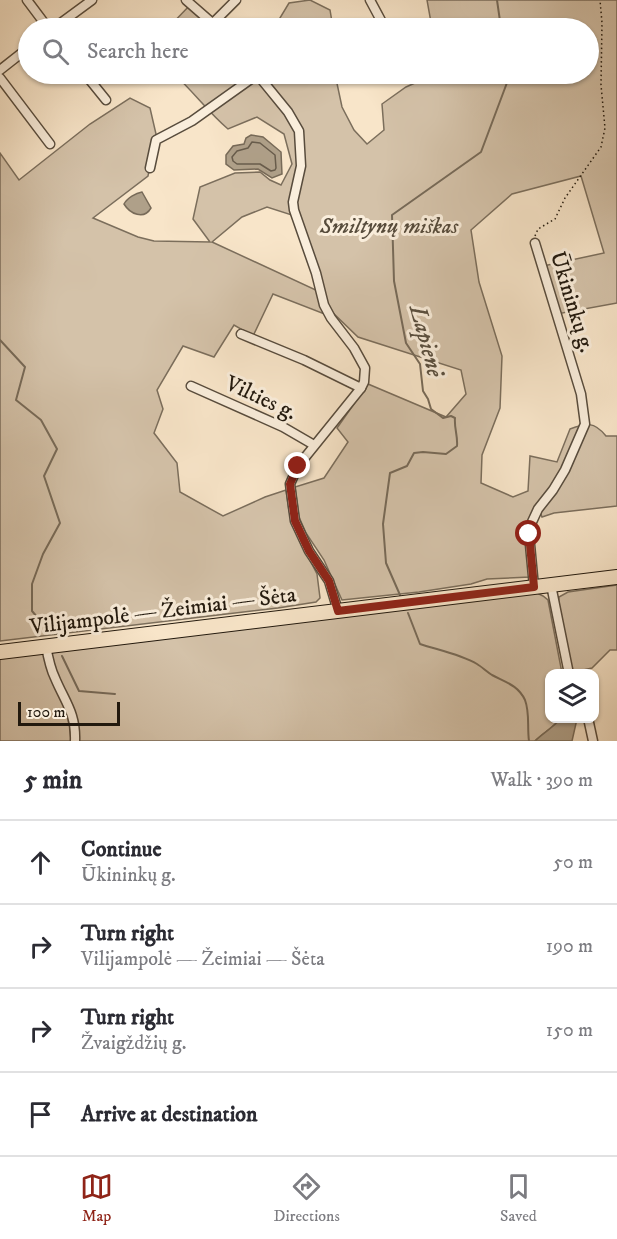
<!DOCTYPE html>
<html lang="en">
<head>
<meta charset="utf-8">
<style>
  body { margin:0; font-family:"IM FELL DW Pica",serif; background:#f2f2f3; color:#2b2b33 }
  .controls { position:absolute; right:18px; bottom:18px; display:grid; overflow:hidden; border-radius:12px; box-shadow:0 2px 4px #0004 }
  .controls button { width:54px; height:54px; display:grid; place-items:center; padding:0; border:0; border-bottom:2px solid #e1e1e2; background:#fff; color:#2b2b33; font:30px sans-serif }
  .scale { position:absolute; left:18px; bottom:15px; width:102px; box-sizing:border-box; padding-left:6px; border:3px solid #22190e; border-top:0; font-size:16px; line-height:21px; white-space:nowrap; color:#22190e; -webkit-text-stroke:4px #faeedc; paint-order:stroke }
  .stop { position:absolute; width:18px; height:18px; margin:-14px; border:4px solid #8f2418; border-radius:50%; background:#fff }
  .stop.end { background:#8f2418; border-color:#fff; box-shadow:0 2px 6px #0008 }
  .list { margin:0; padding:0; list-style:none }
  h2 { display:flex; justify-content:space-between; align-items:center; height:78px; margin:0; padding:0 24px; font-size:26px }
  h2 small { font-size:20px; font-weight:400; color:#7c7c81 }
  .list li { display:grid; grid-template-columns:39px 1fr auto; gap:18px; align-items:center; box-sizing:border-box; height:84px; padding:0 24px; border-top:2px solid #e1e1e2 }
  .list b { display:block; font-size:22px; white-space:nowrap }
  .list p { margin:0; font-size:20px; white-space:nowrap; color:#7c7c81 }
  .list em { font-size:20px; font-style:normal; color:#7c7c81 }
  .icon { flex:none; width:33px; height:33px; fill:none; stroke:currentColor; stroke-width:2; stroke-linecap:round; stroke-linejoin:round }
  .map { position:relative; flex:none; width:617px; height:741px; overflow:hidden }
  .search { position:absolute; background:#fff; box-shadow:0 2px 4px #0004; left:18px; right:18px; top:18px; height:66px; display:flex; align-items:center; gap:15px; box-sizing:border-box; padding:0 21px; border-radius:33px; color:#7c7c81; font-size:22px }
  .sheet { height:414px; background:#fff }
  nav { display:flex; justify-content:space-around; align-items:center; box-sizing:border-box; height:84px; border-top:2px solid #e1e1e2; background:#fff; font-size:16px; color:#7c7c81 }
  nav a { display:grid; justify-items:center; gap:3px }
  nav .on { color:#8f2418 }
  .map>svg:first-child { display:block }
  .green { fill:#d4c2a9; stroke:#7b6e5c; stroke-width:1.5 }
  .water { fill:#afa089; stroke:#776a58; stroke-width:1.5 }
  .lines { fill:none; stroke-linecap:round; stroke-linejoin:round }
  .shore { stroke:#685c4c; stroke-width:1.5 }
  .stream { stroke:#776a58; stroke-width:2 }
  .minor-casing { stroke:#584c3d; stroke-width:11 }
  .primary-casing { stroke:#22190e; stroke-width:16 }
  .path { stroke:#22190e; stroke-width:1.5; stroke-dasharray:1.5 3; stroke-linecap:butt }
  .minor { stroke:#faeedc; stroke-width:8 }
  .primary { stroke:#f8e5c9; stroke-width:14 }
  .route { stroke:#8f2418; stroke-width:8 }
  .labels { text-anchor:middle; dominant-baseline:central; stroke-width:6; stroke-linejoin:round; paint-order:stroke }
  .park-label { font-size:22px; font-style:italic; fill:#574c3c; stroke:#faeedc }
  .street-label { font-size:22px; fill:#22190e; stroke:#faeedc }
  .water-label { font-size:24px; font-style:italic; fill:#5a4f3f; stroke:#faeedc }
</style>
</head>
<body>
<div class="map">
<svg width="617" height="741" viewBox="0 0 617 741">
  <rect width="100%" height="100%" fill="#f8e5c9"/>
  <filter id="stains"><feTurbulence type="fractalNoise" baseFrequency=".00333" numOctaves="4"/><feColorMatrix values="0 0 0 0 .2 0 0 0 0 .09 0 0 0 0 .02 0 0 0 .5 -.17"/></filter>
  <radialGradient id="worn" r=".72"><stop offset=".6" stop-color="#630" stop-opacity="0"/><stop offset="1" stop-color="#630" stop-opacity=".3"/></radialGradient>
  <g class="green">
    <polygon points="310,0 330,10 333,28 270,28 277,23 289,3"/>
    <path d="M427,0h190v303l-60,11 -14,-48 61,-13 -23,-77 -69,18 -41,36 8,52 23,74 -2,52 -18,47 -1,28 32,14 15,-6 2,-35 27,6 13,-33c16,-6 24,-8 36,7h11v70l-63,7 -12,4 -3,-8 -9,9v59l-43,2 -16,5 -52,8 -77,8 -18,-40 -18,-27 -7,-16 -4,-30 29,-9 24,-36 -11,-14 31,-44 78,33 20,-23 -5,-24 -103,-33 -29,-28 -37,-94 -25,-8 -25,10 -30,25 106,49 9,24 -54,-21 -20,42 -19,-11 -20,32 -31,-11 -26,44 6,19 -9,24 23,30 3,29 43,24 42,-19 21,-7 3,21 8,24 20,39 3,24 -4,4 -38,6 -278,33v-488l19,27 71,-56 40,-26 20,10 6,26 -8,42 -55,42 45,19 16,4 56,1 -17,-23 7,-32 35,-14 25,-1 10,8 11,5 11,-21 -8,-30 -27,-17 -29,12c-20,-17 -35,-38 -54,-55h161l7,33 12,23 13,14 17,-14 -2,-26 24,-17 29,-13h153v-46h-156z"/>
    <polygon points="191,4 221,28 168,28"/>
    <polygon points="617,585 617,650 610,650 592,668 570,673 558,606 559,597 568,592"/>
    <path d="M535,592l8,4 5,4 14,73 -12,1v44l10,1c-6,8 -17,14 -25,22h-535v-84z"/>
  </g>
  <g class="water">
    <polygon points="251,135 263,137 281,152 282,174 272,178 258,169 234,170 226,164 226,155 233,146 244,144 246,138"/>
    <path d="M142,192l9,16c-7,12 -21,6 -27,-4 3,-6 12,-11 18,-12z"/>
    <path d="M560,719h17l-5,22h-37c8,-8 19,-14 25,-22z"/>
  </g>
  <g class="lines">
    <polygon class="shore" points="252,142 260,143 275,155 276,168 275,170 271,171 260,164 237,164 233,161 232,157 237,151 248,148"/>
    <g class="stream">
      <polyline points="497,0 501,28"/>
      <polyline points="0,340 25,367 16,400 41,420 57,449 44,476 60,523 43,554 32,584 32,611 49,631 59,633"/>
      <path d="M400,595l-14,-32 -3,-39 7,-51 17,-7 7,-13 9,-1 23,2 11,-8c1,-10 -3,-18 -2,-28l-4,-2 -8,2 -12,-9 -3,-10 -5,-8 -3,-27 -14,-21 -12,-62 -2,-66 89,-63 27,-72 -1,-6"/>
      <path d="M408,613l12,31c18,6 40,10 57,20 5,3 10,8 15,11 13,7 26,10 33,25 5,13 2,27 4,41"/>
      <polyline points="62,656 79,691 115,694"/>
    </g>
    <defs>
      <g id="minor">
        <polyline points="27,0 48,28"/>
        <polyline points="186,0 218,28"/>
        <polyline points="370,0 385,28"/>
        <polyline points="213,23 236,0"/>
        <polyline points="54,28 92,0"/>
        <polyline points="0,70 28,48"/>
        <polyline points="85,74 106,100"/>
        <polyline points="257,74 288,112 299,131 301,166 293,202 294,210 316,273 324,305 331,318 354,348 365,368 364,382 361,388 298,466 290,484 295,521 309,551 329,581 338,611"/>
        <polyline points="0,78 50,144"/>
        <polyline points="150,168 156,140 192,121 258,74"/>
        <polyline points="241,334 304,360 361,388"/>
        <polyline points="191,386 283,427 314,445"/>
        <polyline points="551,585 569,674"/>
        <polyline points="534,587 529,534 532,522 538,509 553,490 565,470 585,424 581,394 535,243"/>
        <path d="M46,646c2,11 4,22 9,32 10,24 21,35 20,63"/>
        <polyline points="588,718 593,741"/>
      </g>
      <polyline id="primary" points="0,652 617,577"/>
    </defs>
    <use href="#minor" class="minor-casing"/>
    <use href="#primary" class="primary-casing"/>
    <polyline class="path" points="535,236 538,229 555,219 565,198 601,147 605,128 601,85 602,23 600,0"/>
    <use href="#minor" class="minor"/>
    <use href="#primary" class="primary"/>
  </g>
  <g class="lines">
    <polyline class="route" points="298,466 290,484 295,521 309,551 329,581 338,611 534,587 529,534"/>
  </g>
  <g class="labels">
    <g class="park-label">
      <text x="389" y="226">Smiltynų miškas</text>
    </g>
    <g class="street-label">
      <text transform="translate(572 302) rotate(73)">Ūkininkų g.</text>
      <text transform="translate(261 398) rotate(25)">Vilties g.</text>
      <text transform="translate(163 611) rotate(-7)">Vilijampolė — Žeimiai — Šėta</text>
    </g>
    <g class="water-label">
      <text transform="translate(426 341) rotate(75)">Lapienė</text>
    </g>
  </g>
  <rect width="100%" height="100%" filter="url(#stains)"/>
  <rect width="100%" height="100%" fill="url(#worn)"/>
</svg>
<div class="controls">
<button><svg class="icon" aria-label="layers" viewBox="0 0 24 24"><path d="M12 4l9 5-9 5-9-5zM3 14l9 5 9-5"/></svg></button>
</div>
<div class="scale">100 m</div>
<div class="stop" style="left:529px;top:534px"></div>
<div class="stop end" style="left:298px;top:466px"></div>
<div class="search"><svg class="icon" aria-label="search" viewBox="0 0 24 24"><circle cx="10" cy="10" r="6"/><path d="M15 15l6 6"/></svg>Search here</div>
</div>
<section class="sheet">
<h2>5 min<small>Walk · 390 m</small></h2>
<ul class="list">
<li><svg class="icon" aria-label="ahead" viewBox="0 0 24 24"><path d="M12 20V5M6 11l6-6 6 6"/></svg><div><b>Continue</b><p>Ūkininkų g.</p></div><em>50 m</em></li>
<li><svg class="icon" aria-label="right" viewBox="0 0 24 24"><path d="M7 20v-9h11M14 6l5 5-5 5"/></svg><div><b>Turn right</b><p>Vilijampolė — Žeimiai — Šėta</p></div><em>190 m</em></li>
<li><svg class="icon" aria-label="right" viewBox="0 0 24 24"><path d="M7 20v-9h11M14 6l5 5-5 5"/></svg><div><b>Turn right</b><p>Žvaigždžių g.</p></div><em>150 m</em></li>
<li><svg class="icon" aria-label="arrive" viewBox="0 0 24 24"><path d="M6 21V4h12l-3 4 3 4H6"/></svg><div><b>Arrive at destination</b></div></li>
</ul>
</section>
<nav>
<a class="on"><svg class="icon" aria-label="map" viewBox="0 0 24 24"><path d="M3 6l6-2 6 2 6-2v14l-6 2-6-2-6 2zM9 4v14M15 6v14"/></svg>Map</a>
<a><svg class="icon" aria-label="directions" viewBox="0 0 24 24"><path d="M12 3l9 9-9 9-9-9zM9 14v-3h6M13 9l2 2-2 2"/></svg>Directions</a>
<a><svg class="icon" aria-label="saved" viewBox="0 0 24 24"><path d="M7 4h10v16l-5-4-5 4z"/></svg>Saved</a>
</nav>
</body>
</html>
